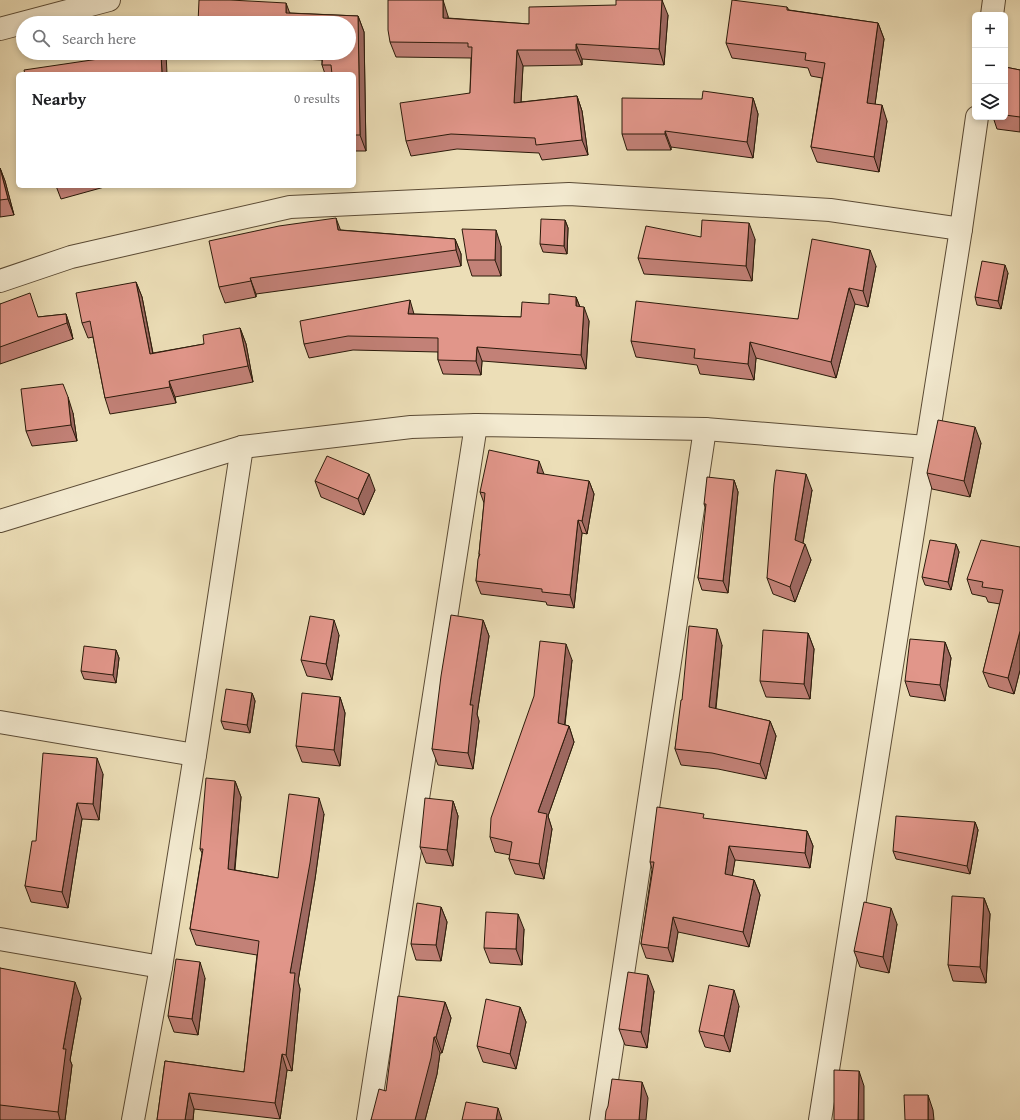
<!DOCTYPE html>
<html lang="en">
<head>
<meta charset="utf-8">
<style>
  body { margin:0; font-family:"Gentium Book Plus",serif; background:#f2f2f2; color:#202124 }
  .controls { position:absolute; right:12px; top:12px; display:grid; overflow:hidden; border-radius:6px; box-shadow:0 2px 6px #0003 }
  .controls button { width:36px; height:36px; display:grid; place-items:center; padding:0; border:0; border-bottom:1px solid #e0e0e0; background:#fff; color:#202124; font:20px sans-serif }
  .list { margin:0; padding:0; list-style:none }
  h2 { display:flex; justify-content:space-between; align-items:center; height:52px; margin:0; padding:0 16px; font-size:17px }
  h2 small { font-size:13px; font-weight:400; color:#757577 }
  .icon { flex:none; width:22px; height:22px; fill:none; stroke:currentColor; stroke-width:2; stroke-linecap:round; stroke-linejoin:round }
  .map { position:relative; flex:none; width:1020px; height:1120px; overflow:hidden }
  .search { position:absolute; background:#fff; box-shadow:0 2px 6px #0003; left:16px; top:16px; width:340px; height:44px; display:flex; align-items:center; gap:10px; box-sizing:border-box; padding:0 14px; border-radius:22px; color:#757577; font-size:15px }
  .panel { position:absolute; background:#fff; box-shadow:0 2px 6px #0003; left:16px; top:72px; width:340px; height:116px; border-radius:6px }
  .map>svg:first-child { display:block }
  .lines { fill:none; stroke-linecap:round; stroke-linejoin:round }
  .minor-casing { stroke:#5b4b35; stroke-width:24 }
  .minor { stroke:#f3ead0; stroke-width:22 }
  .wall { fill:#c28177; stroke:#2b1a0a }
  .shaded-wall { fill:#9e6961; stroke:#2b1a0a }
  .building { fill:#e1968a; stroke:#2b1a0a }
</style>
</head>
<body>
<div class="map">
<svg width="1020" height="1120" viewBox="0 0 1020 1120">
  <rect width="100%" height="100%" fill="#ecdeb7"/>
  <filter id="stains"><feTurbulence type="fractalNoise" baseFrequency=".005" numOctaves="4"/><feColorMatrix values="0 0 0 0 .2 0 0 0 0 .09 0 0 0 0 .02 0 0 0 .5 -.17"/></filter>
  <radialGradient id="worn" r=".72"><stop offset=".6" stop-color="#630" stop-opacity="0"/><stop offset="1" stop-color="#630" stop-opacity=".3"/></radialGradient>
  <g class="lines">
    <defs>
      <g id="minor">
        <polyline points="992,15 994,0"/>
        <polyline points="0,29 109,0"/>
        <polyline points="0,281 71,257 290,207 569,194 830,210 961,229"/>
        <polyline points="0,521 242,447 411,427 476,425 705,429 926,447"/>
        <polyline points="0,722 195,755"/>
        <polyline points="0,939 161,967"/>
        <polyline points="133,1120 161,967 195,755 242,447"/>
        <polyline points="368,1120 476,425"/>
        <polyline points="601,1120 705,429"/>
        <polyline points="820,1120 961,229 977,117"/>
      </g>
    </defs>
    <use href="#minor" class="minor-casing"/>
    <use href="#minor" class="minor"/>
  </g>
  <g class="wall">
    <polygon points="787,7 789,10 878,23 884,39 875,104 887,121 879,172 817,162 811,147 822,78 811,76 808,68 732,58 726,43"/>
    <polygon points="290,13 358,16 364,32 366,151 354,151 354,74 325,74 322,65 322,60 203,54 203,53 349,53"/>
    <polygon points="668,15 664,65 582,59 582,65 523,66 521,102 577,96 582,111 588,155 542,160 539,153 457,149 411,156 406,141 470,93 471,58 396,57 390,42 448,16 448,18 529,24"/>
    <polygon points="1005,67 1020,70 1020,132 997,129 993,117 1005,117"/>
    <polygon points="753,98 758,114 753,158 671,147 671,150 627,150 622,134 702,99"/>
    <polygon points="0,168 5,181 14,215 0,217"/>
    <polygon points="56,186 108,186 61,199"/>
    <polygon points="565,220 568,228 567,254 543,252 540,244"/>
    <polygon points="341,230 455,239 461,254 461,266 256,294 256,297 225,303 219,287"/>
    <polygon points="701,237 755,239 752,281 644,274 638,258"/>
    <polygon points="501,246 501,276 472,276 467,260"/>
    <polygon points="876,266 868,307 855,304 836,378 756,358 754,380 700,374 697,365 636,357 631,341 798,319"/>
    <polygon points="1008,273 1001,309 977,305 975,297"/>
    <polygon points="136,282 142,297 153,353 204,344 240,328 246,344 253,382 175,397 176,403 110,414 105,398 93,337 88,338 82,323"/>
    <polygon points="576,297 580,307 589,321 586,369 482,361 481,375 443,374 438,360 438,352 353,350 309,358 304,344 414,314 521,317 549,304"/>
    <polygon points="0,304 38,317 66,314 71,330 73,339 0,364"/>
    <polygon points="73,413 77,441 32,446 26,431"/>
    <polygon points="981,443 970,497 932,489 927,473"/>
    <polygon points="734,480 738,492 728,593 702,590 698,578 706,509 704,504"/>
    <polygon points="315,481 375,490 364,515 321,497"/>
    <polygon points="589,481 594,494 587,534 582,533 574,608 547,605 546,602 481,594 476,581 479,555 479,554 484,503 480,492"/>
    <polygon points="812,490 803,543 811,560 795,602 773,594 767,578"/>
    <polygon points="956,544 959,552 951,590 925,585 922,577"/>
    <polygon points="1020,547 1020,670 1014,694 989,687 983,672 1000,604 988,602 986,597 972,594 967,579"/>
    <polygon points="483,620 489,636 477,714 479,721 473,769 438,765 432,749"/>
    <polygon points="808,633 814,649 810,699 766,697 760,681"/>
    <polygon points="339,635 332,680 307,676 301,660"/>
    <polygon points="945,642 951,658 945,701 910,696 905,681"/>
    <polygon points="722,645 716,709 770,721 776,736 766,779 718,769 681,765 675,749 682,700"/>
    <polygon points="116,650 119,658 116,683 84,679 81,671"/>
    <polygon points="572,660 565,725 569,726 574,742 548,816 552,829 544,879 515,874 509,859 510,855 495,852 490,837"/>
    <polygon points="252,693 255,701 250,733 224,729 221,721"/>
    <polygon points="340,697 345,713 340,766 302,762 296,746"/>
    <polygon points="103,774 99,820 82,819 68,908 31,902 25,886 36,841"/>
    <polygon points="235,781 241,797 235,870 278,878 324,814 315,879 298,981 300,989 292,1071 287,1070 280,1119 194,1109 193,1120 157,1120 165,1061 244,1072 257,955 196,945 190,929 202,853 200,849"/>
    <polygon points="453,801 458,816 453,866 426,863 420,847"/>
    <polygon points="706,819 807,831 813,846 810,868 735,860 732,876 754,880 760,895 749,947 678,932 673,962 646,958 641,944 652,869 650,862"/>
    <polygon points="975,822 978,830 970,874 896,859 893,851"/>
    <polygon points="984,898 990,914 986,983 953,981 948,965"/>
    <polygon points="441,907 447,922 441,961 416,960 411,944"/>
    <polygon points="897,924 889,973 860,967 854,951"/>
    <polygon points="524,929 522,965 490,963 484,948"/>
    <polygon points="0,968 81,998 70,1060 72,1065 65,1120 0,1120"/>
    <polygon points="205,978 198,1035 174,1032 168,1016"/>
    <polygon points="654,991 647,1048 625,1045 619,1029"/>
    <polygon points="445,1002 451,1018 442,1053 440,1053 437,1074 425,1120 371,1120 386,1091"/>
    <polygon points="739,1006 730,1052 705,1047 699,1031"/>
    <polygon points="520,1007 526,1022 516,1069 483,1062 477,1046"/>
  </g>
  <g class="shaded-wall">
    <polygon points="443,0 448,16 448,33 443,18"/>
    <polygon points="662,0 668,15 664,65 659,49"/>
    <polygon points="286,3 292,19 286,13"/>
    <polygon points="358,16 364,32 366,151 360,135"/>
    <polygon points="878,23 884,39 873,119 867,103"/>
    <polygon points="576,44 582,59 582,65 576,50"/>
    <polygon points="517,50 523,66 520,118 514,103"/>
    <polygon points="161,53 166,53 167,74 162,74"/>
    <polygon points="577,96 582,111 588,155 582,140"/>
    <polygon points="753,98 758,114 753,158 747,142"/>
    <polygon points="882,105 887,121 879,172 874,157"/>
    <polygon points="665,131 671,147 671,150 665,134"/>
    <polygon points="0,168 5,181 14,215 8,199"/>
    <polygon points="336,218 342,234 338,230"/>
    <polygon points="565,220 568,228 567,254 564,246"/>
    <polygon points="749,223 755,239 752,281 746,266"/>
    <polygon points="496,230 501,246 501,276 495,260"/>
    <polygon points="455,239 461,254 461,266 456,250"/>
    <polygon points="870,250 876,266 868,307 863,291"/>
    <polygon points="1005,265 1008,273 1001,309 998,301"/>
    <polygon points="250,278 256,294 256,297 251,281"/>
    <polygon points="136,282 142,297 156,370 150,354"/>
    <polygon points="849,288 855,304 836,378 831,362"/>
    <polygon points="576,297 581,310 576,306"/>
    <polygon points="410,300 414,314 408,314"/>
    <polygon points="584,307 589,321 586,369 581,355"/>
    <polygon points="66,314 71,330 73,339 67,323"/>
    <polygon points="240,328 246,344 253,382 248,366"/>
    <polygon points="750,342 756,358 754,380 748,364"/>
    <polygon points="477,347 482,361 481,375 476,361"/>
    <polygon points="169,381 175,397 176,403 170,387"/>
    <polygon points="68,397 73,413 77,441 71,425"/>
    <polygon points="975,427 981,443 970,497 964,481"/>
    <polygon points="539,461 544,474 537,473"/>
    <polygon points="369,474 375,490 364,515 358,499"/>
    <polygon points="806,474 812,490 801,554 805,544 811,560 795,602 790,587 795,540"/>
    <polygon points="734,480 738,492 728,593 723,581"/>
    <polygon points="589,481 594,494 587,534 582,521"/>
    <polygon points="578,520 582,533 574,608 570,595"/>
    <polygon points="956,544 959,552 951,590 948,582"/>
    <polygon points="334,620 339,635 332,680 326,664"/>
    <polygon points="483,620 489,636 477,714 479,721 473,769 468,753 470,705"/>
    <polygon points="717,629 722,645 714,723 709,707"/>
    <polygon points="1020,631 1020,670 1014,694 1008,678"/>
    <polygon points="808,633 814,649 810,699 804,684"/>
    <polygon points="945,642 951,658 945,701 940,685"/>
    <polygon points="566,644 572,660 563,738 558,723"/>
    <polygon points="116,650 119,658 116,683 113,675"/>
    <polygon points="252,693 255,701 250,733 247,725"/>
    <polygon points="340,697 345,713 340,766 334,750"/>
    <polygon points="770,721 776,736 766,779 760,764"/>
    <polygon points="569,726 574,742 548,816 552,829 544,879 539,864 538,812"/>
    <polygon points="97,758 103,774 99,820 93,804"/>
    <polygon points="235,781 241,797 233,885 228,869"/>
    <polygon points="319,798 324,814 315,879 298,981 300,989 292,1071 286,1055 290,973"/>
    <polygon points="453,801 458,816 453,866 447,850"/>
    <polygon points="77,803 82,819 68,908 62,892"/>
    <polygon points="975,822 978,830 970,874 967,866"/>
    <polygon points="807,831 813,846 810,868 805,853"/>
    <polygon points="729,846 735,860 730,889 725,874"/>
    <polygon points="754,880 760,895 749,947 743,932"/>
    <polygon points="984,898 990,914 986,983 980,967"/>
    <polygon points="441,907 447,922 441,961 436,945"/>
    <polygon points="891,908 897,924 889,973 883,957"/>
    <polygon points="518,914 524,929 522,965 516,949"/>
    <polygon points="673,917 678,932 673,962 668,948"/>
    <polygon points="200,962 205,978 198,1035 192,1019"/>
    <polygon points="648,975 654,991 647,1048 641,1032"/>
    <polygon points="75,982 81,998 70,1060 72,1065 65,1120 60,1120 58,1112 63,1049"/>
    <polygon points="734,990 739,1006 730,1052 724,1036"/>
    <polygon points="445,1002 451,1018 442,1053 436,1037"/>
    <polygon points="520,1007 526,1022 516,1069 510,1054"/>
    <polygon points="434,1037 440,1053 437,1074 425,1120 415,1120"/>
    <polygon points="282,1054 287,1070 280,1119 275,1103"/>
    <polygon points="859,1071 864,1086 864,1120 858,1120"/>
    <polygon points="642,1082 648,1098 646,1120 639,1120"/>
    <polygon points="189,1093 194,1109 193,1120 185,1120"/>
    <polygon points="928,1095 933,1110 934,1120 928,1120"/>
    <polygon points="498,1108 502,1120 496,1120"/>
  </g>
  <g class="building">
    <polygon points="199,0 230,0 286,3 286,13 358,16 360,135 354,135 354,74 332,74 331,65 322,65 323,53 349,53 349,23 198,23"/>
    <polygon points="388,0 443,0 443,18 529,24 529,7 616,5 616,0 662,0 659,49 576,44 576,50 517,50 514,103 577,96 582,140 536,145 535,138 451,134 406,141 400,103 470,93 472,47 468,47 468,43 390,42 388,30"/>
    <polygon points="732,0 787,7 787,10 878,23 867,103 882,105 874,157 811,147 825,63 805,60 806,53 726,43"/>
    <polygon points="112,53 161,53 162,74 25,74 24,70 112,57"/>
    <polygon points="1005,67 1020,70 1020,117 1005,115"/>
    <polygon points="703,91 753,98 747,142 665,131 665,134 622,134 622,98 702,99"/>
    <polygon points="0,168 8,199 0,200"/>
    <polygon points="336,218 338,230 455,239 456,250 250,278 251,281 219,287 209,241 279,226"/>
    <polygon points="541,219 565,220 564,246 540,244"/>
    <polygon points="702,220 749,223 746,266 638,258 646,226 701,237"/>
    <polygon points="462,229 496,230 495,260 467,260"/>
    <polygon points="812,239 870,250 863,291 849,288 831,362 750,342 748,364 694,358 695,349 631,341 636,301 798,319"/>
    <polygon points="982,261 1005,265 998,301 975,297"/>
    <polygon points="136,282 150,354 204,344 203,335 240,328 248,366 169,381 170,387 105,398 90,321 82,323 76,293"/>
    <polygon points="30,293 38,317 66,314 67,323 0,347 0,304"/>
    <polygon points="549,294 576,297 576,306 584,307 581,355 477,347 476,361 438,360 438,338 348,336 304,344 300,321 410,300 408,314 521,317 522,302 549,304"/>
    <polygon points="63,384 68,397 71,425 26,431 21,389"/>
    <polygon points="938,420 975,427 964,481 927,473"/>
    <polygon points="489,450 539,461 537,473 589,481 582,521 578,520 570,595 542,592 542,589 476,581 478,559 480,554 479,554 485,493 480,492"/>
    <polygon points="327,456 369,474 358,499 315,481"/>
    <polygon points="776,470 806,474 795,540 805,544 790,587 767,578 774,484"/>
    <polygon points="707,477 734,480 723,581 698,578 706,504 704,504"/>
    <polygon points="930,540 956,544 948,582 922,577"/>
    <polygon points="981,540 1020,547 1020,631 1008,678 983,672 1003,590 982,587 983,582 967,579"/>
    <polygon points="451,615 483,620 470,705 473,705 468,753 432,749 441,676"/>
    <polygon points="310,616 334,620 326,664 301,660"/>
    <polygon points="689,626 717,629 709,707 770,721 760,764 712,753 675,749 681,700 682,700"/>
    <polygon points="763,630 808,633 804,684 760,681"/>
    <polygon points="910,639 945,642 940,685 905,681"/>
    <polygon points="540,641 566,644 558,723 569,726 538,812 547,814 539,864 509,859 512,842 490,837 491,818 534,696"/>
    <polygon points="84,646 116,650 113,675 81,671"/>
    <polygon points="226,689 252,693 247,725 221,721"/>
    <polygon points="302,693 340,697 334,750 296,746"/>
    <polygon points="43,753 97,758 93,804 77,803 62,892 25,886 32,841 36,841"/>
    <polygon points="206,778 235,781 228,869 278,878 289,794 319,798 310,863 290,973 295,973 286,1055 282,1054 275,1103 189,1093 185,1120 157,1120 165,1061 244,1072 259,941 190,929 203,849 200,849"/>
    <polygon points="425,798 453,801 447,850 420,847"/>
    <polygon points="657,807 704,814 703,818 807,831 805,853 729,846 725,874 754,880 743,932 673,917 668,948 641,944 654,862 650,862"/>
    <polygon points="896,816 975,822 967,866 893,851"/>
    <polygon points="952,896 984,898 980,967 948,965"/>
    <polygon points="864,902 891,908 883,957 854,951"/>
    <polygon points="417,903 441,907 436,945 411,944"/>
    <polygon points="486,912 518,914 516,949 484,948"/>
    <polygon points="176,959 200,962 192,1019 168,1016"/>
    <polygon points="0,968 75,982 63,1049 66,1049 58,1112 0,1105"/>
    <polygon points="628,972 648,975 641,1032 619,1029"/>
    <polygon points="709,985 734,990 724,1036 699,1031"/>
    <polygon points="398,996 445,1002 436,1037 434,1037 431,1058 415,1120 371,1120 379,1089 386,1091"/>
    <polygon points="486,999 520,1007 510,1054 477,1046"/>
    <polygon points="834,1070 859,1071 858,1120 834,1120"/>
    <polygon points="612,1079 642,1082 639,1120 605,1120 606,1111 608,1106"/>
    <polygon points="904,1095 928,1095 928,1120 905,1120"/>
    <polygon points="466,1102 498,1108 496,1120 462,1120"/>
  </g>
  <rect width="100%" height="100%" filter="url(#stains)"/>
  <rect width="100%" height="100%" fill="url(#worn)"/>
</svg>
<div class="controls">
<button>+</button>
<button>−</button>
<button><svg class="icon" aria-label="layers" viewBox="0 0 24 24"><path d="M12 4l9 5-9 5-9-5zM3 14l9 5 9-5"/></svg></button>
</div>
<div class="search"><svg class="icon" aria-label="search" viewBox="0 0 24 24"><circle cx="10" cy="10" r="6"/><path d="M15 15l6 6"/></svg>Search here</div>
<section class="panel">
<h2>Nearby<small>0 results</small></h2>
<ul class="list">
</ul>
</section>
</div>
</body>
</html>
